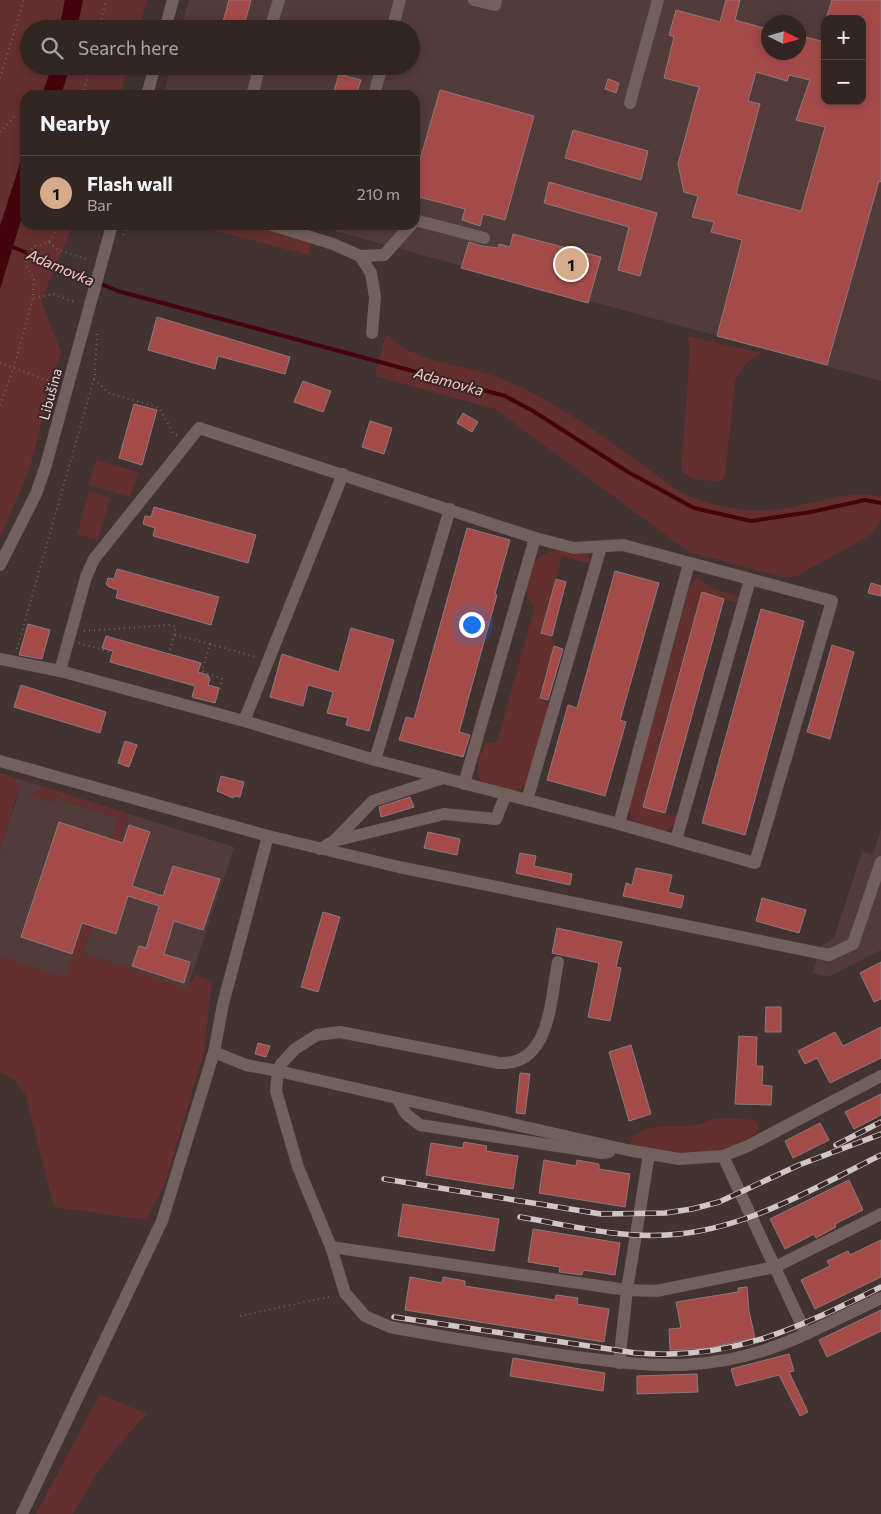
<!DOCTYPE html>
<html lang="en">
<head>
<meta charset="utf-8">
<style>
  body { margin:0; font-family:Commissioner,sans-serif; background:#3a2e2d; color:#f1f3f6 }
  .controls { position:absolute; right:15px; top:15px; display:grid; overflow:hidden; border-radius:10px; box-shadow:0 2px 8px #0003 }
  .controls button { width:45px; height:45px; display:grid; place-items:center; padding:0; border:0; border-bottom:1px solid #4d4342; background:#322625; color:#f1f3f6; font:25px sans-serif }
  .compass { position:absolute; left:761px; top:15px; width:45px; height:45px; border-radius:50%; background:#322625; box-shadow:0 2px 8px #0003; rotate:95deg }
  .you { position:absolute; left:471px; top:624px; width:18px; height:18px; margin:-12px; border:4px solid #fff; border-radius:50%; background:#1a73e8; box-shadow:0 0 0 8px #1a73e833 }
  .badge { display:grid; place-items:center; width:32px; height:32px; border-radius:50%; background:#d6ab8b; color:#111; font-size:16px; font-weight:700 }
  .pin { position:absolute; translate:-50% -50%; border:2px solid #fff; box-shadow:0 1px 5px #0006 }
  .list { margin:0; padding:0; list-style:none }
  h2 { display:flex; justify-content:space-between; align-items:center; height:65px; margin:0; padding:0 20px; font-size:21px }
  h2 small { font-size:16px; font-weight:400; color:#a8a5a7 }
  .list li { display:grid; grid-template-columns:32px 1fr auto; gap:15px; align-items:center; box-sizing:border-box; height:75px; padding:0 20px; border-top:1px solid #4d4342 }
  .list b { display:block; font-size:19px; white-space:nowrap }
  .list p { margin:0; font-size:16px; white-space:nowrap; color:#a8a5a7 }
  .list em { font-size:16px; font-style:normal; color:#a8a5a7 }
  .icon { flex:none; width:28px; height:28px; fill:none; stroke:currentColor; stroke-width:2; stroke-linecap:round; stroke-linejoin:round }
  .map { position:relative; flex:none; width:881px; height:1514px; overflow:hidden }
  .search { position:absolute; background:#322625; box-shadow:0 2px 8px #0003; left:20px; top:20px; width:400px; height:55px; display:flex; align-items:center; gap:12px; box-sizing:border-box; padding:0 18px; border-radius:28px; color:#a8a5a7; font-size:19px }
  .panel { position:absolute; background:#322625; box-shadow:0 2px 8px #0003; left:20px; top:90px; width:400px; height:140px; border-radius:15px }
  .map>svg:first-child { display:block }
  .built { fill:#523c3b; fill-rule:evenodd }
  .green { fill:#63302f }
  .water { fill:#45040a }
  .lines { fill:none; stroke-linecap:round; stroke-linejoin:round }
  .stream { stroke:#45040a; stroke-width:4 }
  .building { fill:#a44b4a; stroke:#8d7a79; fill-rule:evenodd }
  .path { stroke:#726463; stroke-width:2; stroke-dasharray:1 4; stroke-linecap:butt }
  .minor { stroke:#72605f; stroke-width:12 }
  .rail-casing { stroke:#d0c6c5; stroke-width:5.5 }
  .rail { stroke:#372827; stroke-width:4; stroke-dasharray:11; stroke-linecap:butt }
  .labels { text-anchor:middle; dominant-baseline:central; stroke-width:4; stroke-linejoin:round; paint-order:stroke }
  .street-label { font-size:14px; fill:#e2d8d7; stroke:#372827 }
  .water-label { font-size:15px; font-style:italic; fill:#fcc8c5; stroke:#372827 }
</style>
</head>
<body>
<div class="map">
<svg width="881" height="1514" viewBox="0 0 881 1514">
  <rect width="100%" height="100%" fill="#423231"/>
  <g class="built">
    <path d="M189,0h692v381l-568,-156h102v-130h-251l7,-29h240v-37h-230zM825,19h37v82h-37zM768,22h30v30h-30z"/>
    <polygon points="15,778 42,786 31,796 51,803 53,797 118,818 65,979 0,957 0,849 19,792"/>
    <polygon points="129,814 234,847 187,989 97,958 83,956"/>
    <polygon points="881,829 881,950 828,977 813,973 820,947 834,938 862,852 873,855"/>
  </g>
  <g class="green">
    <polygon points="0,0 65,0 59,29 29,29 29,66 52,66 42,95 25,95 25,148 0,226"/>
    <polygon points="83,0 147,0 139,29 77,29"/>
    <polygon points="70,66 128,66 120,95 61,95"/>
    <polygon points="25,207 25,225 73,225 41,301 61,352 29,470 0,538 0,289"/>
    <polygon points="192,225 261,225 311,244 309,255"/>
    <path d="M386,334c20,24 68,30 98,39 64,18 140,79 195,118 36,19 79,24 119,15 31,-7 51,-14 83,-10v23l-9,15 -77,43 -9,1 -97,-26 -194,-143 -120,-33z"/>
    <polygon points="686,336 762,353 746,363 735,381 725,476 720,482 694,479 681,471 690,351 689,341"/>
    <polygon points="96,460 138,472 130,497 88,485"/>
    <polygon points="89,491 110,498 98,540 77,534"/>
    <path d="M555,550l32,4 4,7 -1,3 -28,-8 -21,77 10,4 3,6 -14,55 9,8 -21,78 -13,8 -33,-9c-9,-15 -3,-26 4,-40l11,-1 38,-136c-15,-8 -8,-36 2,-47 5,-5 11,-7 18,-9z"/>
    <polygon points="698,577 711,588 739,597 738,603 702,593 643,807 678,817 675,824 664,833 634,824 629,811 630,804 690,586"/>
    <polygon points="0,773 15,778 19,787 0,849"/>
    <polygon points="42,786 129,814 83,956 97,958 187,989 195,975 212,981 204,1052 165,1184 146,1220 54,1207 25,1093 14,1080 0,1072 0,957 65,978 118,818 54,797 51,803 31,797"/>
    <path d="M734,1118l21,2 4,7c-7,18 -56,29 -74,28 -12,0 -45,-5 -54,-11l1,-6c17,-17 44,-10 64,-13 7,-1 9,-3 14,-5 6,-3 18,-1 24,-2z"/>
    <path d="M100,1394l47,20c-30,30 -54,62 -74,100h-37z"/>
  </g>
  <g class="water">
    <polygon points="65,0 83,0 77,29 59,29"/>
    <polygon points="52,66 70,66 61,95 42,95"/>
    <polygon points="25,148 25,207 0,289 0,226"/>
  </g>
  <g class="lines">
    <polyline class="stream" points="8,245 118,291 505,396 533,411 628,472 694,508 751,521 811,512 865,500 881,503"/>
  </g>
  <g class="building">
    <polygon points="229,0 251,0 243,29 221,29"/>
    <path d="M726,0h14l-5,20 33,9v23h30v-17l27,7v59h37v-82h-36l6,-19h49v182l-2,-1 -52,184 -110,-29 25,-96 -31,-8 3,-10 -22,-5 6,-21 -14,-4 -6,-28 21,-77 -35,-9 10,-41 -5,-2 7,-25 44,12zM756,72l31,9 2,-6 21,5 -14,40 29,7 -24,84 -65,-17 24,-90 -12,-3z"/>
    <polygon points="339,74 361,80 356,95 333,95"/>
    <polygon points="608,79 619,83 616,93 605,89"/>
    <polygon points="440,90 534,116 505,220 483,214 480,226 462,220 465,209 415,196 415,177"/>
    <polygon points="573,130 648,151 641,180 565,158"/>
    <polygon points="549,182 657,213 640,276 618,270 629,227 544,203"/>
    <polygon points="513,234 601,257 588,303 461,268 469,242 482,246 498,248 499,244 510,247"/>
    <polygon points="157,317 290,357 285,374 218,356 215,369 148,350"/>
    <polygon points="303,381 331,391 323,412 294,402"/>
    <polygon points="134,404 157,410 142,465 119,458"/>
    <polygon points="463,413 478,422 472,432 457,423"/>
    <polygon points="370,421 392,428 384,454 362,447"/>
    <polygon points="154,507 256,535 248,563 153,536 155,528 143,524 145,516 151,517"/>
    <polygon points="467,528 510,540 495,594 497,595 459,732 470,735 463,757 399,740 406,717 414,719"/>
    <polygon points="117,569 219,597 211,625 116,598 118,590 109,587 106,584 108,578 114,579"/>
    <polygon points="615,571 659,583 620,720 626,722 605,796 547,780 568,705 577,708"/>
    <polygon points="556,579 566,582 552,636 541,633"/>
    <polygon points="871,583 881,586 881,596 868,593"/>
    <polygon points="702,592 724,599 665,813 643,807"/>
    <polygon points="761,609 804,621 745,835 702,823"/>
    <polygon points="28,624 50,630 42,659 19,655"/>
    <polygon points="351,628 394,640 369,731 346,725 348,718 327,713 333,692 308,685 303,706 270,697 282,654 339,672"/>
    <polygon points="106,636 201,663 198,672 208,675 210,679 208,685 219,688 215,703 192,697 195,686 110,662 113,651 102,648"/>
    <polygon points="832,645 854,652 830,739 807,732"/>
    <polygon points="554,646 563,649 548,700 540,698"/>
    <polygon points="21,685 106,712 100,733 14,707"/>
    <polygon points="125,741 137,745 129,767 118,763"/>
    <polygon points="221,776 244,782 240,797 234,796 233,798 217,791"/>
    <polygon points="410,797 414,807 381,817 379,807"/>
    <polygon points="59,822 123,843 129,825 150,832 132,886 163,896 173,866 220,879 203,930 174,921 164,954 190,962 184,983 132,966 139,946 146,948 159,906 128,896 116,934 82,923 72,954 21,937"/>
    <polygon points="428,832 460,839 457,855 424,848"/>
    <polygon points="520,853 536,856 534,866 572,874 570,885 516,873"/>
    <polygon points="636,868 672,875 668,892 684,896 681,908 623,896 626,883 632,885"/>
    <polygon points="762,898 806,910 799,933 756,921"/>
    <polygon points="323,912 340,917 318,992 301,987"/>
    <polygon points="557,928 622,942 616,967 621,968 610,1021 588,1017 599,963 552,953"/>
    <polygon points="881,962 881,999 874,1002 860,973"/>
    <polygon points="766,1007 781,1007 781,1032 765,1032"/>
    <polygon points="881,1027 881,1058 830,1083 817,1058 805,1064 798,1051 835,1032 843,1046"/>
    <polygon points="739,1036 757,1037 756,1066 763,1066 762,1085 772,1086 771,1105 735,1104"/>
    <polygon points="258,1043 270,1046 266,1057 255,1054"/>
    <polygon points="631,1045 651,1114 629,1121 609,1052"/>
    <polygon points="520,1073 530,1074 525,1114 516,1113"/>
    <polygon points="881,1094 881,1115 854,1129 845,1112"/>
    <polygon points="820,1123 829,1140 793,1158 785,1141"/>
    <polygon points="464,1142 487,1146 486,1151 518,1156 513,1189 426,1175 431,1143 463,1148"/>
    <polygon points="544,1160 576,1166 577,1160 599,1164 599,1169 630,1174 625,1207 539,1193"/>
    <polygon points="849,1180 863,1210 835,1224 836,1227 816,1238 814,1234 785,1249 770,1219"/>
    <polygon points="403,1204 499,1219 494,1251 398,1236"/>
    <polygon points="533,1229 620,1243 615,1275 583,1270 582,1275 559,1272 560,1267 528,1262"/>
    <polygon points="881,1240 881,1277 815,1309 801,1280 830,1266 827,1261 848,1251 850,1255"/>
    <polygon points="410,1277 442,1283 443,1277 465,1281 465,1286 555,1300 556,1295 578,1298 577,1304 609,1309 604,1342 405,1310"/>
    <polygon points="747,1287 749,1311 755,1338 708,1348 670,1350 669,1329 681,1328 676,1302 738,1292 738,1288"/>
    <polygon points="881,1310 881,1331 827,1357 819,1340"/>
    <polygon points="789,1354 794,1371 789,1372 808,1412 800,1416 779,1375 736,1386 731,1369"/>
    <polygon points="513,1358 605,1373 603,1391 510,1376"/>
    <polygon points="697,1374 698,1392 637,1394 637,1376"/>
  </g>
  <g class="lines">
    <g class="path">
      <polyline points="99,29 106,0"/>
      <polyline points="0,78 24,0"/>
      <polyline points="83,95 90,66"/>
      <polyline points="0,132 16,115"/>
      <polyline points="123,235 128,225"/>
      <polyline points="49,242 58,250 89,260"/>
      <polyline points="34,298 53,294 77,303"/>
      <polyline points="0,363 55,383"/>
      <polyline points="94,379 109,393 159,408 173,433 179,436"/>
      <polyline points="0,405 14,367 33,298 34,278 26,265 27,253 35,246 49,242 59,225"/>
      <polyline points="84,631 169,625 176,627 169,654"/>
      <polyline points="175,635 210,644 202,671 222,679 216,701"/>
      <polyline points="79,643 113,653"/>
      <polyline points="210,644 256,657"/>
      <polyline points="17,649 95,375 97,330"/>
      <polyline points="240,1316 333,1296"/>
    </g>
    <g class="minor">
      <polyline points="474,0 495,5 496,0"/>
      <polyline points="165,29 173,0"/>
      <polyline points="270,29 279,0"/>
      <polyline points="392,29 400,0"/>
      <polyline points="147,95 155,66"/>
      <polyline points="252,95 260,66"/>
      <polyline points="374,95 382,66"/>
      <polyline points="630,103 658,0"/>
      <polyline points="415,220 484,238"/>
      <polyline points="272,225 333,244 360,256 371,273 375,297 372,333"/>
      <polyline points="360,256 384,255 411,225"/>
      <polyline points="0,565 36,494 46,465 112,225"/>
      <polyline points="0,659 60,671 244,721 375,760 619,824 755,863 832,601 623,545 574,548 535,538 199,428 94,559 86,577 60,671"/>
      <polyline points="244,721 343,474"/>
      <polyline points="375,760 450,509"/>
      <polyline points="0,761 268,836 399,867 829,955 853,944 881,862"/>
      <polyline points="464,784 535,538"/>
      <polyline points="527,800 601,547"/>
      <polyline points="619,824 689,563"/>
      <polyline points="335,840 373,801 443,778"/>
      <polyline points="676,840 750,580"/>
      <polyline points="320,849 334,841 444,814 496,819 506,794"/>
      <path d="M214,1052l32,13 32,6 349,79 52,9 44,-3 83,178c-94,44 -161,32 -259,19 -52,-8 -105,-16 -157,-26l-25,-11 -20,-23 -14,-46 -33,-80 -22,-76 2,-20 3,-7 14,-15 22,-14 23,-3 159,31c52,3 51,-63 59,-101"/>
      <polyline points="397,1098 406,1114 420,1125 602,1153 609,1152"/>
      <polyline points="723,1156 748,1146 881,1076"/>
      <polyline points="331,1247 627,1290 656,1291 775,1267 881,1214"/>
      <polyline points="806,1334 881,1298"/>
      <polyline points="619,1363 627,1290 649,1154"/>
      <polyline points="22,1514 162,1221 214,1052 223,1004 268,836"/>
    </g>
    <defs>
      <g id="rail">
        <polyline points="836,1145 881,1122"/>
        <polyline points="384,1179 601,1214 665,1213 692,1209 719,1202 799,1165 881,1134"/>
        <path d="M520,1217c47,8 98,21 146,18 78,-4 146,-46 215,-80"/>
        <path d="M394,1317l242,36c97,8 161,-25 245,-66"/>
      </g>
    </defs>
    <use href="#rail" class="rail-casing"/>
    <use href="#rail" class="rail"/>
  </g>
  <g class="labels">
    <g class="street-label">
      <text transform="translate(50 394) rotate(-75)">Libušina</text>
    </g>
    <g class="water-label">
      <text transform="translate(61 267) rotate(23)">Adamovka</text>
      <text transform="translate(449 381) rotate(15)">Adamovka</text>
    </g>
  </g>
</svg>
<div class="controls">
<button>+</button>
<button>−</button>
</div>
<svg class="compass" viewBox="-18 -18 36 36"><path d="M0-13l5 13h-10z" fill="#e53935"/><path d="M0 13l5-13h-10z" fill="#a8a5a7"/></svg>
<div class="you"></div>
<div class="pin badge" style="left:571px;top:264px">1</div>
<div class="search"><svg class="icon" aria-label="search" viewBox="0 0 24 24"><circle cx="10" cy="10" r="6"/><path d="M15 15l6 6"/></svg>Search here</div>
<section class="panel">
<h2>Nearby<small></small></h2>
<ul class="list">
<li><span class="badge">1</span><div><b>Flash wall</b><p>Bar</p></div><em>210 m</em></li>
</ul>
</section>
</div>
</body>
</html>
